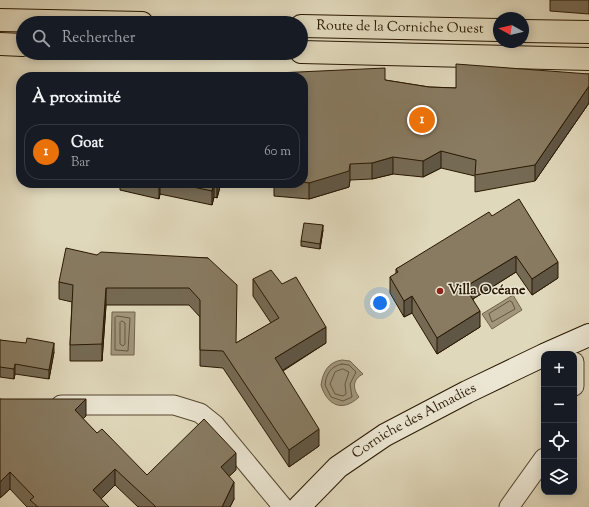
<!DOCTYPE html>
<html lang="fr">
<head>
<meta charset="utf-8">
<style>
  body { margin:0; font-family:"Sorts Mill Goudy",serif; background:#20242c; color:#f1f3f6 }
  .controls { position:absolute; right:12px; bottom:12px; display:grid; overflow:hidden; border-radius:8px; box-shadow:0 2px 10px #0003 }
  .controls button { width:36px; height:36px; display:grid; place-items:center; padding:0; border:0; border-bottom:1px solid #363941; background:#171b24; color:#f1f3f6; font:20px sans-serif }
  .compass { position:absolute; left:493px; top:12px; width:36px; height:36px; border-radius:50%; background:#171b24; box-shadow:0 2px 10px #0003; rotate:278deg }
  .you { position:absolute; left:380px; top:303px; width:14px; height:14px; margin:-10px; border:3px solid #fff; border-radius:50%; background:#1a73e8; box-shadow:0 0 0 6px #1a73e833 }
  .badge { display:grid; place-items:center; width:26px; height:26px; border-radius:50%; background:#d93025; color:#fff; font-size:13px; font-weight:700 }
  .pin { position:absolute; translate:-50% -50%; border:2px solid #fff; box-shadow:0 1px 4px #0006 }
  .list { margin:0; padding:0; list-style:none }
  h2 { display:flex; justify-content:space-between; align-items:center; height:52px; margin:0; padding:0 16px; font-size:17px }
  h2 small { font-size:13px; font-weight:400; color:#9ea1a6 }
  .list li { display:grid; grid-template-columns:26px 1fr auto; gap:12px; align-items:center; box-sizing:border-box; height:56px; margin:0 8px 8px; padding:0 8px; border:1px solid #363941; border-radius:16px }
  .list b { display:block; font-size:15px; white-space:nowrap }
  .list p { margin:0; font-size:13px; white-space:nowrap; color:#9ea1a6 }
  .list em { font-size:13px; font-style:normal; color:#9ea1a6 }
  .icon { flex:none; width:22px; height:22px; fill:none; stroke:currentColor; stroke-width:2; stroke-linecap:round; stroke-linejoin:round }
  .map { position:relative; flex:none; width:589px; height:507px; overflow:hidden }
  .search { position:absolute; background:#171b24; box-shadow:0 2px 10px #0003; left:16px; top:16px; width:292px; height:44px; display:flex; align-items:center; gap:10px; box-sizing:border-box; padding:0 14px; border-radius:22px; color:#9ea1a6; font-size:15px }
  .panel { position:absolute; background:#171b24; box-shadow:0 2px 10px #0003; left:16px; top:72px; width:292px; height:116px; border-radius:16px }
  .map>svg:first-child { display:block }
  .water { fill:#a1967c; stroke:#71634b }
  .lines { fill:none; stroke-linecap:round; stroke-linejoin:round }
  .shore { stroke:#64563e; stroke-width:1 }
  .street-casing { stroke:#564730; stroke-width:21 }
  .secondary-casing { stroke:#281701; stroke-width:24 }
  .highway-casing { stroke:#281701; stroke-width:24 }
  .street { stroke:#ebe6d3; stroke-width:19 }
  .secondary { stroke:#ebe6d3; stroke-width:22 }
  .highway { stroke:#e0d8bb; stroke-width:22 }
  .wall { fill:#756a54; stroke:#281701 }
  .shaded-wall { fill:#5f5645; stroke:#281701 }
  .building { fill:#887b62; stroke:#281701 }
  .poi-dot { fill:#8f2418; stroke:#ebe6d3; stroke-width:1.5 }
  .labels { text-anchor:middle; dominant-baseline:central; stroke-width:3; stroke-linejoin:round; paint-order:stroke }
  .street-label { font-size:14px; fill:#281701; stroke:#ebe6d3 }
  .poi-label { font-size:14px; font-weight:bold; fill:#281701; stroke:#ebe6d3; text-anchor:start }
</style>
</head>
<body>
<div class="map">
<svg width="589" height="507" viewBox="0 0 589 507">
  <rect width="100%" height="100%" fill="#e0d8bb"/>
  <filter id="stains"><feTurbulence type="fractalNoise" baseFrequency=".005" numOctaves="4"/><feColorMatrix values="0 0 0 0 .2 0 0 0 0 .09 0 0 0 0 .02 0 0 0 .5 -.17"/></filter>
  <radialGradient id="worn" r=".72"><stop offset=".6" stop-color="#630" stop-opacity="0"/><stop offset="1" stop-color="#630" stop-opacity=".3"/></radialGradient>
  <g class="water">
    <polygon points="513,295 522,310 492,329 482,314"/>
    <polygon points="112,312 135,312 134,355 111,355"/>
    <path d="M342,360l8,1 13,13c-10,5 -11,14 -4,23 -17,16 -32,8 -38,-12 2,-13 7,-23 21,-25z"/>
  </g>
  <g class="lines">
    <g class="shore">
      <polygon points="510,301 512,302 515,309 492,322 489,314"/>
      <polygon points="117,316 130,318 128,351 115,350 115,318"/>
      <polygon points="122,321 125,323 125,344 123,346 120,344 120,323"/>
      <path d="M342,364l7,1 7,7 -6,12 2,13 -9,4 -12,-4 -6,-12c1,-11 6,-19 17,-21z"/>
      <polygon points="343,369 349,372 345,384 346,394 343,396 335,394 330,384 335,372"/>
    </g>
    <defs>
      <g id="street">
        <polyline points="574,362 574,386"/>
        <polyline points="61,405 174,405 200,413 215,425 283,507"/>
        <polyline points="509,507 544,458"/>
      </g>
      <g id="secondary">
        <polyline points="546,354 589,335"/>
        <path id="s1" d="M299,507l39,-40 47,-32 82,-43 77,-37"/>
      </g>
      <g id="highway">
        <polyline points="0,20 142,23"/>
        <path id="s2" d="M301,26l198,4"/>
        <polyline points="523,31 589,32"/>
        <polyline points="0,44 23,45"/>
        <polyline points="301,52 589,59"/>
      </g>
    </defs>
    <use href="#street" class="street-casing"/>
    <use href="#secondary" class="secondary-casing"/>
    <use href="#highway" class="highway-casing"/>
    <use href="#street" class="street"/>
    <use href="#secondary" class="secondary"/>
    <use href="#highway" class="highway"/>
  </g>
  <g class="wall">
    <polygon points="550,0 589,0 589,14 550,11"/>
    <polygon points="589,74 589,103 535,181 475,192 475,176 441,168 423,177 393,174 372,179 350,180 349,187 309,199 274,196 274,183 303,183 303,77 385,80 429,87 456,88"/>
    <polygon points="120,183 221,183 217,198 214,197 212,205 160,194 159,199 120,190"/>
    <polygon points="492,216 558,278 532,295 516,272 473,299 480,327 437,354 412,313 404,317 390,293 390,277 396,274 396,269"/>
    <polygon points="323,230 320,249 301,246 301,241"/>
    <polygon points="97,255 208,258 236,343 271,323 253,296 253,279 326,343 283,371 319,446 289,467 223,368 200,366 200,317 189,305 106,305 102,361 70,361 70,345 72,302 59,299 59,282"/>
    <polygon points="0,340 54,352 49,379 15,374 14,379 0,377"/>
    <polygon points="0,399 86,416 83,419 97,433 147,475 236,470 229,476 234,499 230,507 138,507 115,485 101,499 109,507 27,507 10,489 0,498"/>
  </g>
  <g class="shaded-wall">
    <polygon points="589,86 589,103 535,181 535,165"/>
    <polygon points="441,151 441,168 423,177 423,161"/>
    <polygon points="393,157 393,174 372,179 372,163"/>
    <polygon points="350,164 350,180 349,187 309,199 309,183"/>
    <polygon points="159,183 160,183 160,194 159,199"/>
    <polygon points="214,183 214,197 212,205 212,191"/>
    <polygon points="218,183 221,183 217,198 217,184"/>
    <polygon points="323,225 323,230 320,249 320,244"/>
    <polygon points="516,256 516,272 465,304 465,287"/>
    <polygon points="558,262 558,278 532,295 532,279"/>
    <polygon points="106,288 106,305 102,361 102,344"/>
    <polygon points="412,296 412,313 404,317 404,301"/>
    <polygon points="480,311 480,327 437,354 437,338"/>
    <polygon points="326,327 326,343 275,375 275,358"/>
    <polygon points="54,343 54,352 49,379 49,370"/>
    <polygon points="15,364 15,374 14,379 14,369"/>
    <polygon points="86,399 86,416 75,427 75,410"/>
    <polygon points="319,429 319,446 289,467 289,450"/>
    <polygon points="236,453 236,470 221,484 221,467"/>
    <polygon points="115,469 115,485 93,507 93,490"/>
    <polygon points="10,472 10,489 0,498 0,482"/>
    <polygon points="234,482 234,499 230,507 222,507"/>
  </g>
  <g class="building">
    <polygon points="456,64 589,74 589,86 535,165 475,175 476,160 441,151 423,161 393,157 372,163 350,164 349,171 309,183 303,182 303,77 277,77 277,73 385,68 385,80 429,87 456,88"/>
    <polygon points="147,183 159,183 159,186"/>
    <polygon points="174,183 218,183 217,184 214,183 212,191"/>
    <polygon points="519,199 558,262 532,279 516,256 465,287 480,311 437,338 412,296 404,301 390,277 398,272 396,269 489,212 492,216"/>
    <polygon points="304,223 323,225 320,244 301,241"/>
    <polygon points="66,248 97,255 101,252 208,258 237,285 236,343 279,318 253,279 271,270 282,284 296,277 326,327 275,358 319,429 289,450 223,351 200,350 200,300 189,288 106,288 102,344 70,345 73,285 59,282"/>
    <polygon points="27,338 54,343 49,370 15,364 14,369 0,367 0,340 26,343"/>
    <polygon points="0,399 86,399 75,410 97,433 102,429 147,475 204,419 236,453 221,467 234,482 222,507 156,507 115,469 93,490 109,507 38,507 30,500 34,497 10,472 0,482"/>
  </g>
  <circle class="poi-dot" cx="440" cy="291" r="4"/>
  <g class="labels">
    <g class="street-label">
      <text stroke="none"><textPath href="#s2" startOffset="99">Route de la Corniche Ouest</textPath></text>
      <text stroke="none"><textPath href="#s1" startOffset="145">Corniche des Almadies</textPath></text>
    </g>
    <g class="poi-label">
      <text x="448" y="291">Villa Océane</text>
    </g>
  </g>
  <rect width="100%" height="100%" filter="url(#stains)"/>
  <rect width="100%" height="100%" fill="url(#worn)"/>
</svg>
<div class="controls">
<button>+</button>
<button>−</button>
<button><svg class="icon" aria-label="locate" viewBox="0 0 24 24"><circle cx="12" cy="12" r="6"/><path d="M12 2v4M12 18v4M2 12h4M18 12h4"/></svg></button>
<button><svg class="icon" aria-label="layers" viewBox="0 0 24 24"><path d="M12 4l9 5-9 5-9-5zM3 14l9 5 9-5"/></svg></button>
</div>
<svg class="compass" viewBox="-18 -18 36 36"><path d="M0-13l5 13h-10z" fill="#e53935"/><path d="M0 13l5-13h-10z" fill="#9ea1a6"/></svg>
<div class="you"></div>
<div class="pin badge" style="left:422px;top:120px;background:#e8710a">1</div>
<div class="search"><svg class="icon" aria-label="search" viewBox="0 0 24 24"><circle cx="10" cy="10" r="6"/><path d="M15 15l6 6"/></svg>Rechercher</div>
<section class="panel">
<h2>À proximité<small></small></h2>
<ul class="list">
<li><span class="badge" style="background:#e8710a">1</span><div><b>Goat</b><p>Bar</p></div><em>60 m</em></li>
</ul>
</section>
</div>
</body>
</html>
